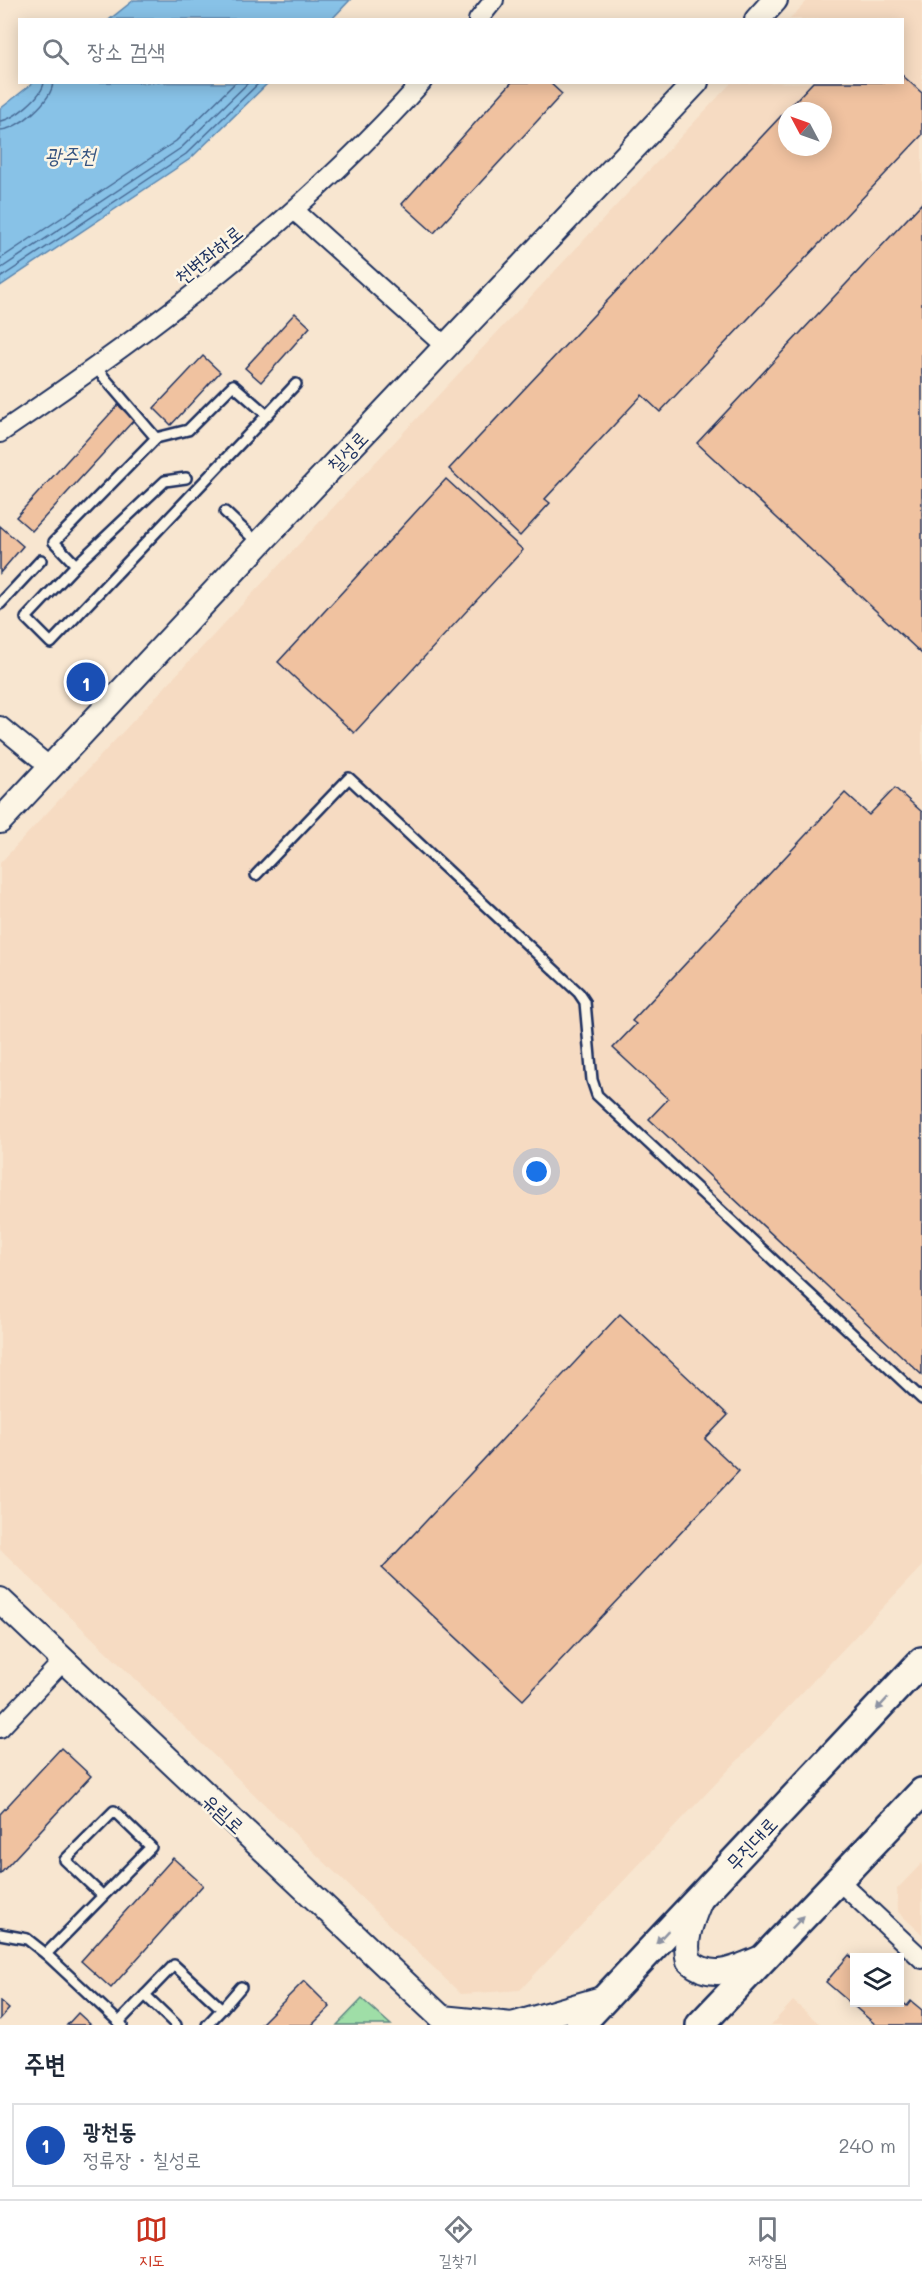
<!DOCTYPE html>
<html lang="ko">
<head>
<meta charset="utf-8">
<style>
  body { margin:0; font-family:Mali,"Poor Story",sans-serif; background:#f6f6f7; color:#1f2937 }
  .controls { position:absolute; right:18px; bottom:18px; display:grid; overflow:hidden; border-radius:0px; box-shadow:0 3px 15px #0003 }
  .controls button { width:54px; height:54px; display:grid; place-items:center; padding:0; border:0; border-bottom:2px solid #e0e1e3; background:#fff; color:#1f2937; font:30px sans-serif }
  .compass { position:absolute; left:778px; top:102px; width:54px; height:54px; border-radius:50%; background:#fff; box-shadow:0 3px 15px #0003; rotate:311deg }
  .you { position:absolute; left:537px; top:1172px; width:21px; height:21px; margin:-15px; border:4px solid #fff; border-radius:50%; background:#1a73e8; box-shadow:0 0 0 9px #1a73e833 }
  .badge { display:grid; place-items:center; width:39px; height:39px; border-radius:50%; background:#c8321e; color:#fff; font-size:20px; font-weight:700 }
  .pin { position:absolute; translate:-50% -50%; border:3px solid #fff; box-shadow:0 2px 6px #0006 }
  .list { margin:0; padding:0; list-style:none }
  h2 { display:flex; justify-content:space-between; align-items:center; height:78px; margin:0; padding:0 24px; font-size:26px }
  h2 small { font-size:20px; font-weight:400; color:#747a83 }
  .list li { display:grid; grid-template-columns:39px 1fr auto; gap:18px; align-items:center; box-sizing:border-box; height:84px; margin:0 12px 12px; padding:0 12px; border:2px solid #e0e1e3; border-radius:0px }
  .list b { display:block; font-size:22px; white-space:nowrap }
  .list p { margin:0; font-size:20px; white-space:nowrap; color:#747a83 }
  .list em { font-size:20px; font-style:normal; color:#747a83 }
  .icon { flex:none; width:33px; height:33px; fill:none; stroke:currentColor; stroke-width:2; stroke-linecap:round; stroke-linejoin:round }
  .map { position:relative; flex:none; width:922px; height:2025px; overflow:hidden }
  .search { position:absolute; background:#fff; box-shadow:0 3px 15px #0003; left:18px; right:18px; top:18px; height:66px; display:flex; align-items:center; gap:15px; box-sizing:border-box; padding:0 21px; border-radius:0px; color:#747a83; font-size:22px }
  .sheet { height:174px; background:#fff }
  nav { display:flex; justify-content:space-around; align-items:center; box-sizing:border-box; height:84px; border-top:2px solid #e0e1e3; background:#fff; font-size:16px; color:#747a83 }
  nav a { display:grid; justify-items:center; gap:3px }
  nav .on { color:#c8321e }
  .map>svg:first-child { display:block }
  .built { fill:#f6dbc2; fill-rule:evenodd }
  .green { fill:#9fdea7; stroke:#5d8682; stroke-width:1.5 }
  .water { fill:#88c2e7; stroke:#5c87b0; stroke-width:1.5 }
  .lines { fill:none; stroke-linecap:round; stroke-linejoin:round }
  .shore { stroke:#476a95; stroke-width:1.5 }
  .building { fill:#f0c2a0; stroke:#1b2f5e; stroke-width:1.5; fill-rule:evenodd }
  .service-casing { stroke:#1b2f5e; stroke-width:14 }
  .minor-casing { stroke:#1b2f5e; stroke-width:22 }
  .tertiary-casing { stroke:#1b2f5e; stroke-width:28 }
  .secondary-casing { stroke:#1b2f5e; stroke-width:32 }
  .service { stroke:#fcf5e5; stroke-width:9 }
  .minor { stroke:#fcf5e5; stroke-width:18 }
  .tertiary { stroke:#fcf5e5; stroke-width:24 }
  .secondary { stroke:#fcf5e5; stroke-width:27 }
  .oneway { fill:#8c92a2 }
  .labels { text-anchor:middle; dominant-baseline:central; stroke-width:5; stroke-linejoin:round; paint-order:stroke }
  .street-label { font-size:20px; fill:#1b2f5e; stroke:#fcf5e5 }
  .water-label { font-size:21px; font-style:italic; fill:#365480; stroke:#fcf5e5 }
</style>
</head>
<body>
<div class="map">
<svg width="922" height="2025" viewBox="0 0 922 2025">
  <rect width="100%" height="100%" fill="#f8e6d0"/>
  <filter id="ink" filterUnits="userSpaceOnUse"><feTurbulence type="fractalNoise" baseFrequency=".0167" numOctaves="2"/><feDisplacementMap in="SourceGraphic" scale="12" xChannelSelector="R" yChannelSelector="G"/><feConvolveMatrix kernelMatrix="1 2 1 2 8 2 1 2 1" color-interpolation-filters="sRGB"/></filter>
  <g filter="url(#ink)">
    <g class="built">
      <path d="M808,0h114v1566l-402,424 -59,4 -461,-445v-686l731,-780 171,-1v-62l-112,-1zM787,111h36v36h-36z"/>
      <polygon points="922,1863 922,1934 898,1912 897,1889"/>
      <polygon points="793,2001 821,2025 771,2025"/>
    </g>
    <polygon class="green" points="362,1999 391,2025 337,2025"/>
    <g class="water">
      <polygon points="134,0 350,0 332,19 110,19"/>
      <polygon points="33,83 33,82 268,83 190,159 0,286 0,109"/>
    </g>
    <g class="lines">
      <g class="shore">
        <path d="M0,121c13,-1 43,-25 44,-39"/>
        <path d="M0,130c18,0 52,-29 53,-48"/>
        <polyline points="0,259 176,141 236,82"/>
        <polyline points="0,269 181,148 249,82"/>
        <polyline points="0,278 186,154 260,82"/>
      </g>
    </g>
    <g class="building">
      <path d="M902,75l20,18v42l-262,277 -18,-17 -97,104 5,4 -30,33 -71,-67 364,-387h89zM787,111h36v36h-36z"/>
      <polygon points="512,82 549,82 562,94 434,233 402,204"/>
      <polygon points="922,203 922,654 697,443"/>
      <polygon points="295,313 310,327 261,382 245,368"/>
      <polygon points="203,356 220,372 171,425 154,408"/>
      <polygon points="118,405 134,420 32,531 16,517"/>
      <polygon points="446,479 523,550 354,733 278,662"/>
      <polygon points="0,526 23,546 0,573"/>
      <polygon points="895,788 922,812 922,1375 649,1119 668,1099 613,1048 636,1024 632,1021 845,793 869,815"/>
      <polygon points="620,1314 728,1415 705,1439 739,1471 523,1700 382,1568"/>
      <polygon points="61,1748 91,1776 0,1874 0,1814"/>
      <polygon points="173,1858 203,1885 111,1988 81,1961"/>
      <polygon points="849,1955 854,1960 854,2002 900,2002 900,2000 907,2006 911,2001 922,2010 922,2025 876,2025 826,1982"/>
      <polygon points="304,1981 330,2007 312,2025 260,2025"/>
      <polygon points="0,2001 9,2009 0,2019"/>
      <polygon points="78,2013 91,2025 67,2025"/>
    </g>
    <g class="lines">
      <defs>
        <g id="service">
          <polyline points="96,368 156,438"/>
          <polygon points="233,385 267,415 51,643 26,618 76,565 54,542 156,438 188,430"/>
          <polyline points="267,415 296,384"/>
          <polyline points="225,512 258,543"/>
          <polyline points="76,565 165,481 186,478"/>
          <polyline points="0,604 41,560"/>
          <polyline points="256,875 349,778 579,993 585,1002 592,1080 597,1095 922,1399"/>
          <polyline points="0,1934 27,1939 46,1954 122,2025"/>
          <polyline points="46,1954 151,1847 114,1811 65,1860 103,1896"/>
          <polyline points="145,1995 176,2025"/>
          <polyline points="222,2009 241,1987"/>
          <polyline points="119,2022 174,1965 222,2009 207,2025"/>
        </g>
        <g id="minor">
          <polyline points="478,20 494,0"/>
          <polyline points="295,211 446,347"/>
          <path d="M0,433c154,-104 297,-211 422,-351"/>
          <polyline points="0,726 50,767"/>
          <polyline points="0,1728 63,1661"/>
          <polyline points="838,1880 922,1959"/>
        </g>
        <g id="tertiary">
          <polyline points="757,20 775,0"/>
          <polyline points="0,821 259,544 696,82"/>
          <polyline points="0,1600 449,2025"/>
          <path d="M700,1900c-8,20 -17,39 -11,61 25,22 48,6 75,-4"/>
          <polyline points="442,2018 512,2025 605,1998"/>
        </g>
        <g id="secondary">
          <polyline points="580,2025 922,1661"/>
          <polyline points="700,2025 922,1792"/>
        </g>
      </defs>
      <use href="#service" class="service-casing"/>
      <use href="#minor" class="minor-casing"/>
      <use href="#tertiary" class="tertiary-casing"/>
      <use href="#secondary" class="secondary-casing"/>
      <use href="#service" class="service"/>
      <use href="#minor" class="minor"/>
      <use href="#tertiary" class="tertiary"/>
      <use href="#secondary" class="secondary"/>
    </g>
    <defs><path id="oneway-solid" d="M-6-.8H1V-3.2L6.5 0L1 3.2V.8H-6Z" transform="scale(1.5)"/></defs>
    <g class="oneway">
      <use href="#oneway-solid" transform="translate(882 1704) rotate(133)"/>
      <use href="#oneway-solid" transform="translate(798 1922) rotate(-46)"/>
      <use href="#oneway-solid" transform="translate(662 1937) rotate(133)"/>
    </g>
  </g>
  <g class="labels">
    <g class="street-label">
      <text transform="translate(208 254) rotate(-39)">천변좌하로</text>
      <text transform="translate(347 451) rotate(-46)">칠성로</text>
      <text transform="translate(224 1813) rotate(43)">유림로</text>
      <text transform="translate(751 1843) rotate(-47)">무진대로</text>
    </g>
    <g class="water-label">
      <text x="70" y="154">광주천</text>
    </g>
  </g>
</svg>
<div class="controls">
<button><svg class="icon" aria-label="layers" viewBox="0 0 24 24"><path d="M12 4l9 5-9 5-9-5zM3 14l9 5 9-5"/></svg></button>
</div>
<svg class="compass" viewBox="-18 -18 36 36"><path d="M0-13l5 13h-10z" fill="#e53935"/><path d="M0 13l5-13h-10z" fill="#747a83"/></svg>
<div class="you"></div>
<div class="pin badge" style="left:86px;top:682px;background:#1a4fb4">1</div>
<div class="search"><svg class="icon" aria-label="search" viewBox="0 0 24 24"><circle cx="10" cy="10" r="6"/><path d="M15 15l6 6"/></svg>장소 검색</div>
</div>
<section class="sheet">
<h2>주변<small></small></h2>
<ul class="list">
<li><span class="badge" style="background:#1a4fb4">1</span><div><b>광천동</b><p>정류장 · 칠성로</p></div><em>240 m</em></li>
</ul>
</section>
<nav>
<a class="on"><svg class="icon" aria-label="map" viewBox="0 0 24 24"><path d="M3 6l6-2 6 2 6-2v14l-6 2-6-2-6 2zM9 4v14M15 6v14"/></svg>지도</a>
<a><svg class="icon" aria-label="directions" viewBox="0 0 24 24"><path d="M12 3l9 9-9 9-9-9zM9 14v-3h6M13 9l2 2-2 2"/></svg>길찾기</a>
<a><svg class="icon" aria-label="saved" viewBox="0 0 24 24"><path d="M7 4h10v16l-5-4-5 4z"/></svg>저장됨</a>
</nav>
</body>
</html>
